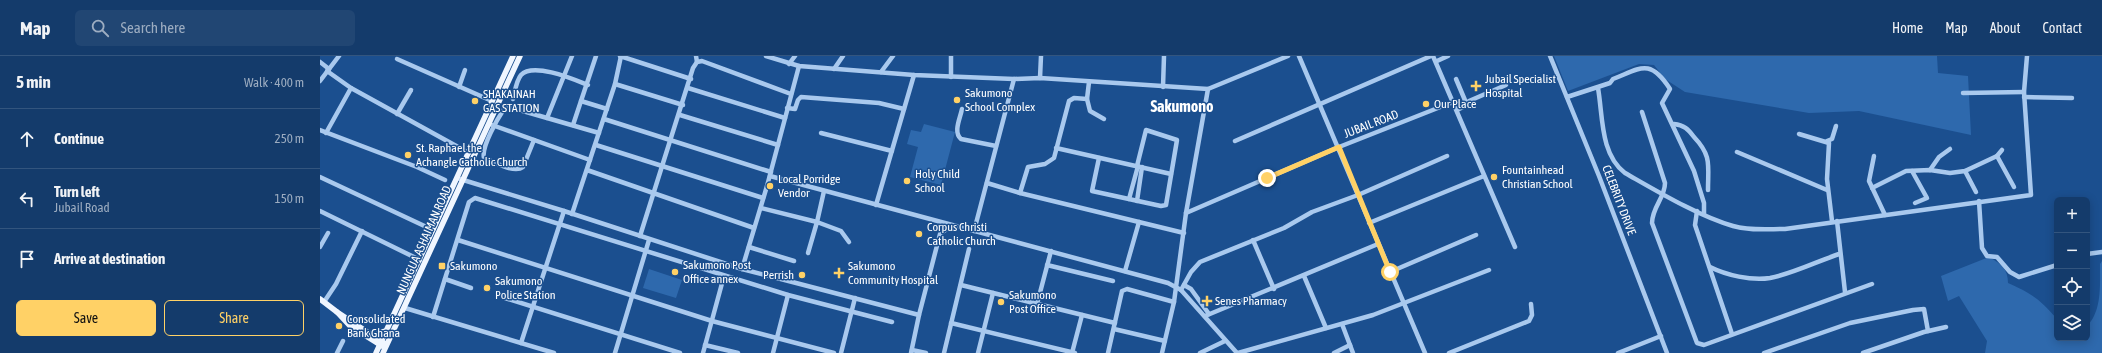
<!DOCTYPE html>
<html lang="en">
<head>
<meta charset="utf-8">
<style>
  body { margin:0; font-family:"Asap Condensed",sans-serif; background:#214673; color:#f1f3f6 }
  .controls { position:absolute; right:12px; bottom:12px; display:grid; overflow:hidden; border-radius:6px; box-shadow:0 2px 10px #0003 }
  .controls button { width:36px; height:36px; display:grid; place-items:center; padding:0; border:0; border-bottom:1px solid #33557e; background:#143b6b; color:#f1f3f6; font:20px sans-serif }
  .stop { position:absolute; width:12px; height:12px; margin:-9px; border:3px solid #ffd166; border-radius:50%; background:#fff }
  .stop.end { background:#ffd166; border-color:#fff; box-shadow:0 1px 4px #0008 }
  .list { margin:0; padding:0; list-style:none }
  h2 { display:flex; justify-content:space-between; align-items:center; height:52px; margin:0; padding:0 16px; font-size:17px }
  h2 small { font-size:13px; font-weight:400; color:#9dadc1 }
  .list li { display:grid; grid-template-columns:26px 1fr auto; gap:12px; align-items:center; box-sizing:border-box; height:60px; padding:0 16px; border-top:1px solid #33557e }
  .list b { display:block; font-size:15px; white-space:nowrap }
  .list p { margin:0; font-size:13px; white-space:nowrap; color:#9dadc1 }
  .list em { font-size:13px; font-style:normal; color:#9dadc1 }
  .actions { display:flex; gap:8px; padding:12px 16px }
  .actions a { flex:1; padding:9px 0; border:1px solid #ffd166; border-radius:6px; text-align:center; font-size:14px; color:#ffd166 }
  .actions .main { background:#ffd166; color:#111 }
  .icon { flex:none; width:22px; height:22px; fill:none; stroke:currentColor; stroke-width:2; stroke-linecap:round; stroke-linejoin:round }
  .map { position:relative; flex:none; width:1782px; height:297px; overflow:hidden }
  header { display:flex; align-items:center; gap:24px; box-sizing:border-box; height:56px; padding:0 20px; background:#143b6b; border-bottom:1px solid #33557e }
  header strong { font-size:19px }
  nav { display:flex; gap:22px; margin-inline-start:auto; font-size:14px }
  .search { width:280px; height:36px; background:#214673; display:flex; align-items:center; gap:10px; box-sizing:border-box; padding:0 14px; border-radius:6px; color:#9dadc1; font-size:15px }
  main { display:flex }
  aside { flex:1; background:#143b6b }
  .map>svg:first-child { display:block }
  .green { fill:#2e69ad }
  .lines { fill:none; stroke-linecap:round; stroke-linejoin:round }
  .minor { stroke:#a9c9ee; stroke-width:4.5 }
  .major { stroke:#f0f6ff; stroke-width:5.5 }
  .route { stroke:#ffd166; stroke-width:5 }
  .poi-dot { fill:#ffd166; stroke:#1b4f8f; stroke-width:1.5 }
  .labels { text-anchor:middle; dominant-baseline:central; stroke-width:3; stroke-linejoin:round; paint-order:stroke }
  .poi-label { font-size:12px; fill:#fff; stroke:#1b4f8f; text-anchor:start }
  .street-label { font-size:12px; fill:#fff; stroke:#1b4f8f }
  .district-label { font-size:16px; font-weight:bold; fill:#fff; stroke:#1b4f8f }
</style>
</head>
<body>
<header>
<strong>Map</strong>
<div class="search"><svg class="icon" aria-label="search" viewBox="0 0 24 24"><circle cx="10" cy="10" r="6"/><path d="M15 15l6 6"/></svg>Search here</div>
<nav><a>Home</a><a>Map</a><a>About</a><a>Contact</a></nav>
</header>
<main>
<aside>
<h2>5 min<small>Walk · 400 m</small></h2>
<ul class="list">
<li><svg class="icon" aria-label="ahead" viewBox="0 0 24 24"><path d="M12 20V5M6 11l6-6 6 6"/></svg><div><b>Continue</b></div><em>250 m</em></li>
<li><svg class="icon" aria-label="left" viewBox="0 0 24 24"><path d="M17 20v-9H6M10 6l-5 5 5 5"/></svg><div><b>Turn left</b><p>Jubail Road</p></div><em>150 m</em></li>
<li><svg class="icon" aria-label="arrive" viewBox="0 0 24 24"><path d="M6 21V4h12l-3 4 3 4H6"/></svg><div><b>Arrive at destination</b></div></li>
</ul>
<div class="actions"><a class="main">Save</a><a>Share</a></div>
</aside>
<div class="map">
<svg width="1782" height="297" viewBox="0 0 1782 297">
  <rect width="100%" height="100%" fill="#1b4f8f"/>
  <g class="green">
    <polygon points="1234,0 1617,0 1618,17 1648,20 1651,79 1539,55 1489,57 1365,36 1345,23 1334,9 1319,8 1248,35"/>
    <polygon points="604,68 635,76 621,129 590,121 598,91 587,88 591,74 601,76"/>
    <path d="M1669,201c12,7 19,12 19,26 23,10 33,17 49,36v19h30v-12c15,-15 13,-41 13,-62l2,-3v92h-117l2,-12 -28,-45 -11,5 -7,-25z"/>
    <polygon points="329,213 362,224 356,242 323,232"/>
  </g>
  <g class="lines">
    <g class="minor">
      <polyline points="300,0 371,23"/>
      <polyline points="376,0 377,6"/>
      <polyline points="446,0 479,10 594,19 694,23 720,22 888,33 968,0"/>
      <polyline points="979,0 1105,297"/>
      <polyline points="1113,0 1195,191"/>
      <polyline points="1230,0 1279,120 1347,297"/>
      <polyline points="77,3 172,45"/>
      <polyline points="1117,5 1128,0"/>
      <polyline points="0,6 9,13"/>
      <polyline points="469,8 475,0"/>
      <polyline points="514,13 523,0"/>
      <polyline points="7,15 31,32 149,97"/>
      <polyline points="561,16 573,0"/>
      <polyline points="631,21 631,0"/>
      <polyline points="720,22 721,0"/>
      <polyline points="1136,23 1147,49"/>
      <polyline points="0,25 19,0"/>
      <polyline points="295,28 363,49"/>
      <polyline points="139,31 145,14"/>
      <polyline points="843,31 844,0"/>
      <polyline points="368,32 465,62"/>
      <path d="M1278,32c5,28 2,66 27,85 30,17 75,44 108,53 17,5 35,3 52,3l246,-34 -7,-103 3,-36"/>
      <polyline points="1643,37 1704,36"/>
      <path d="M1247,41l43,-14 3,-4c28,-11 37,-21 57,10l-8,14 32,68 10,32v11"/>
      <polyline points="1704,41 1752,42"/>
      <path d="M193,43c2,-7 3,-18 8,-24 12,-13 52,4 67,10"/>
      <polyline points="767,43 770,55 784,63"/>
      <polyline points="261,45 287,53"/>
      <polyline points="467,52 475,53 478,44 481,41 559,47 584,53"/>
      <path d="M642,53c-2,10 -9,23 -1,30l35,7"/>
      <polyline points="1137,54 1147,49 1149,45 1186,29"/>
      <path d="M1322,56l23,71c0,15 -13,24 -13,40l45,120 7,2 168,-61"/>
      <polyline points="77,58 91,34"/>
      <polyline points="360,59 458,89"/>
      <polyline points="227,62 252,0"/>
      <polyline points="284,63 451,116"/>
      <path d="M1354,68c10,1 14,5 20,13 18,19 14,28 14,53"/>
      <polyline points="172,69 270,104"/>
      <polyline points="253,69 276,0"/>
      <polyline points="0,74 97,111 125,124"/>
      <polyline points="6,77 31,32"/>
      <polyline points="501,77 572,95"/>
      <polyline points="1479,78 1509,87 1507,123 1512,165"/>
      <path d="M214,84l-11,27c-9,7 -30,-6 -39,-9 -3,-11 14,-40 20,-49l5,-2 90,26"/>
      <polyline points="915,85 1111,0"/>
      <polyline points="1507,85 1512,83 1516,70"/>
      <polyline points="276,89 443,142"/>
      <polyline points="736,92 851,118"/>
      <polyline points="1417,96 1507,134"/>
      <polyline points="1554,100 1549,125 1565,159"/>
      <polyline points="1677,100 1694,131"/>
      <polyline points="779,102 772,135 841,150 846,149 857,84 826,74 817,110"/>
      <polyline points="267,114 434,172"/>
      <polyline points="1610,114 1619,101 1630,93"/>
      <polyline points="1592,115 1607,142 1595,147"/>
      <polyline points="1645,115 1656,136"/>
      <polyline points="450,120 848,227 861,234 917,297"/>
      <polyline points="0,121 113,174"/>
      <polyline points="140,123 244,155 422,213 599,259 620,178 631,170"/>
      <polyline points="667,127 700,137 864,177"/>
      <polyline points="1552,132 1586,115 1610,114 1630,117 1645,115 1677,100 1682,94"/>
      <polyline points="700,137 708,111 725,108 734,102 749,45 754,42 767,43 769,26"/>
      <polyline points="809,143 818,110"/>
      <polyline points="817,145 822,111"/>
      <polyline points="1659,145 1662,192 1667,200 1677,201 1690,216 1699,221 1737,209"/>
      <polyline points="556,149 594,19"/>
      <polyline points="441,152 497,166 504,135"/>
      <polyline points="0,155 100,204"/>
      <polyline points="1377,155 1375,169 1412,278"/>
      <polyline points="866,157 1019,91 1133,46"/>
      <polyline points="252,158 295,28 301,0"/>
      <polyline points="1517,165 1525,236"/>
      <polyline points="1049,167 1164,120"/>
      <polyline points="654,175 694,23"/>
      <polyline points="320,180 373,12 377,6 382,5 471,38"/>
      <polyline points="138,184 392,265 514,297"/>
      <polyline points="933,184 954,233"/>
      <polyline points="0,191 8,177"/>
      <polyline points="429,191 474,205"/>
      <polyline points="488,197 497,166 521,175 529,186"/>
      <polyline points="1767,198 1782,196"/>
      <polyline points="727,209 793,225"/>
      <path d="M1390,211c16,8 41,14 60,11 22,-4 48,-17 69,-24"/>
      <polyline points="422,213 447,130 479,10"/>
      <polyline points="805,215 819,166"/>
      <polyline points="1070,216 1156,179"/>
      <polyline points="984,220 1006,272"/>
      <polyline points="125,223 151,232"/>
      <polyline points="641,229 795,267"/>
      <polyline points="864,229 871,233 889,258"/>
      <polyline points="861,234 871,216 880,206 964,172 992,156 1038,139 1127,100"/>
      <polyline points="185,242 360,297"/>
      <polyline points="4,246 16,228 42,175"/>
      <polyline points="717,248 731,195"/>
      <polyline points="85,252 234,297"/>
      <polyline points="885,260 1058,188"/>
      <polyline points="113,261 149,146 155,142 468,239 572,266"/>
      <polyline points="631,267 755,297"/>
      <polyline points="1022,268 1033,297"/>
      <polyline points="794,273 845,285"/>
      <polyline points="201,287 244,155"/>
      <polyline points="385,289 418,297"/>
      <polyline points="592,294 606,297"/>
      <polyline points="17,297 23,285"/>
      <polyline points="295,297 329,184"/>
      <polyline points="383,297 404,220"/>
      <polyline points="453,297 468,239"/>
      <polyline points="521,297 535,242"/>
      <polyline points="591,297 599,259"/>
      <polyline points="624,297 649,193"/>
      <polyline points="658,297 673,237"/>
      <polyline points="752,297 762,259"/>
      <polyline points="788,297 802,235 807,233 854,246"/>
      <polyline points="842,297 854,246 866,157 888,33"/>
      <polyline points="880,297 905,285"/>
      <polyline points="918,297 1053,259 1169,214"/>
      <polyline points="1014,297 1030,289"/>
      <polyline points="1129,297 1209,265 1212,259 1211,248"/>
      <polyline points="1298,297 1341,280"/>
      <polyline points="1444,297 1530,267 1593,254 1604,253 1608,275"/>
      <polyline points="1543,297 1604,276 1626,271"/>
    </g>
    <g class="major">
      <polyline points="0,243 17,256 64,287"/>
      <polyline points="17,256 30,270 62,290"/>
      <polyline points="50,278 67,275"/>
      <polyline points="56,297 193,0"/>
      <polyline points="63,297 200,0"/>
    </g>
  </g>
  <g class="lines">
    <polyline class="route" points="947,122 1019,91 1070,216"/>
  </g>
  <g class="poi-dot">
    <path d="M1154 24h4v4h4v4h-4v4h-4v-4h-4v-4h4z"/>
    <circle cx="637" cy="44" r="4"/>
    <circle cx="155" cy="45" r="4"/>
    <circle cx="1106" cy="48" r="4"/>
    <circle cx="88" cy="99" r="4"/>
    <circle cx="1174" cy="121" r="4"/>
    <circle cx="587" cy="125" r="4"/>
    <circle cx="450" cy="130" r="4"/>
    <circle cx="599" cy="178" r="4"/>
    <rect x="118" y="206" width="8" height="8" rx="2"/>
    <circle cx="355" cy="216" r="4"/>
    <path d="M517 211h4v4h4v4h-4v4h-4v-4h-4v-4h4z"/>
    <circle cx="482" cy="219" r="4"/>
    <circle cx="167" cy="232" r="4"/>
    <path d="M885 239h4v4h4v4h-4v4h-4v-4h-4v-4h4z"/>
    <circle cx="681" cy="246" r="4"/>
    <circle cx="19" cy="270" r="4"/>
  </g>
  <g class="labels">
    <g class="poi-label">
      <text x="1165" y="23">Jubail Specialist<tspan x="1165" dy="14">Hospital</tspan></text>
      <text x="645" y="37">Sakumono<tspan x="645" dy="14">School Complex</tspan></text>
      <text x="163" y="38">SHAKAINAH<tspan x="163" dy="14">GAS STATION</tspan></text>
      <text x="1114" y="48">Our Place</text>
      <text x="96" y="92">St. Raphael the<tspan x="96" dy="14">Achangle Catholic Church</tspan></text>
      <text x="1182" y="114">Fountainhead<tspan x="1182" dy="14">Christian School</tspan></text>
      <text x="595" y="118">Holy Child<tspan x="595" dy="14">School</tspan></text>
      <text x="458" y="123">Local Porridge<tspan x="458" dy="14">Vendor</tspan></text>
      <text x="607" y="171">Corpus Christi<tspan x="607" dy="14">Catholic Church</tspan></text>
      <text x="363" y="209">Sakumono Post<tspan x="363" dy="14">Office annex</tspan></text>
      <text x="130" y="210">Sakumono</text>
      <text x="528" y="210">Sakumono<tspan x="528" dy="14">Community Hospital</tspan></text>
      <text x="474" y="219" text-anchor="end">Perrish</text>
      <text x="175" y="225">Sakumono<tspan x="175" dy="14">Police Station</tspan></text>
      <text x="689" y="239">Sakumono<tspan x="689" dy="14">Post Office</tspan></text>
      <text x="895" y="245">Senes Pharmacy</text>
      <text x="27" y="263">Consolidated<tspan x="27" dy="14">Bank Ghana</tspan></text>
    </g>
    <g class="street-label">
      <text transform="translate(1051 68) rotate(-21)">JUBAIL ROAD</text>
      <text transform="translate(1299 144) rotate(69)">CELEBRITY DRIVE</text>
      <text transform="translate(104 184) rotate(-66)">NUNGUA ASHAIMAN ROAD</text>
    </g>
    <g class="district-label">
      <text x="862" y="50">Sakumono</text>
    </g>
  </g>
</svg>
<div class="controls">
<button>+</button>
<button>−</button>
<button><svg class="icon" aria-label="locate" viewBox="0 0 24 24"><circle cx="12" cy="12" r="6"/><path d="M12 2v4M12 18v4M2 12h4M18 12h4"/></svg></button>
<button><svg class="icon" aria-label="layers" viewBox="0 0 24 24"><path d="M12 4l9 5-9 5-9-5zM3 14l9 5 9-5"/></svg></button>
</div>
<div class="stop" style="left:1070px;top:216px"></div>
<div class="stop end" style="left:947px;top:122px"></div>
</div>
</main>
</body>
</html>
